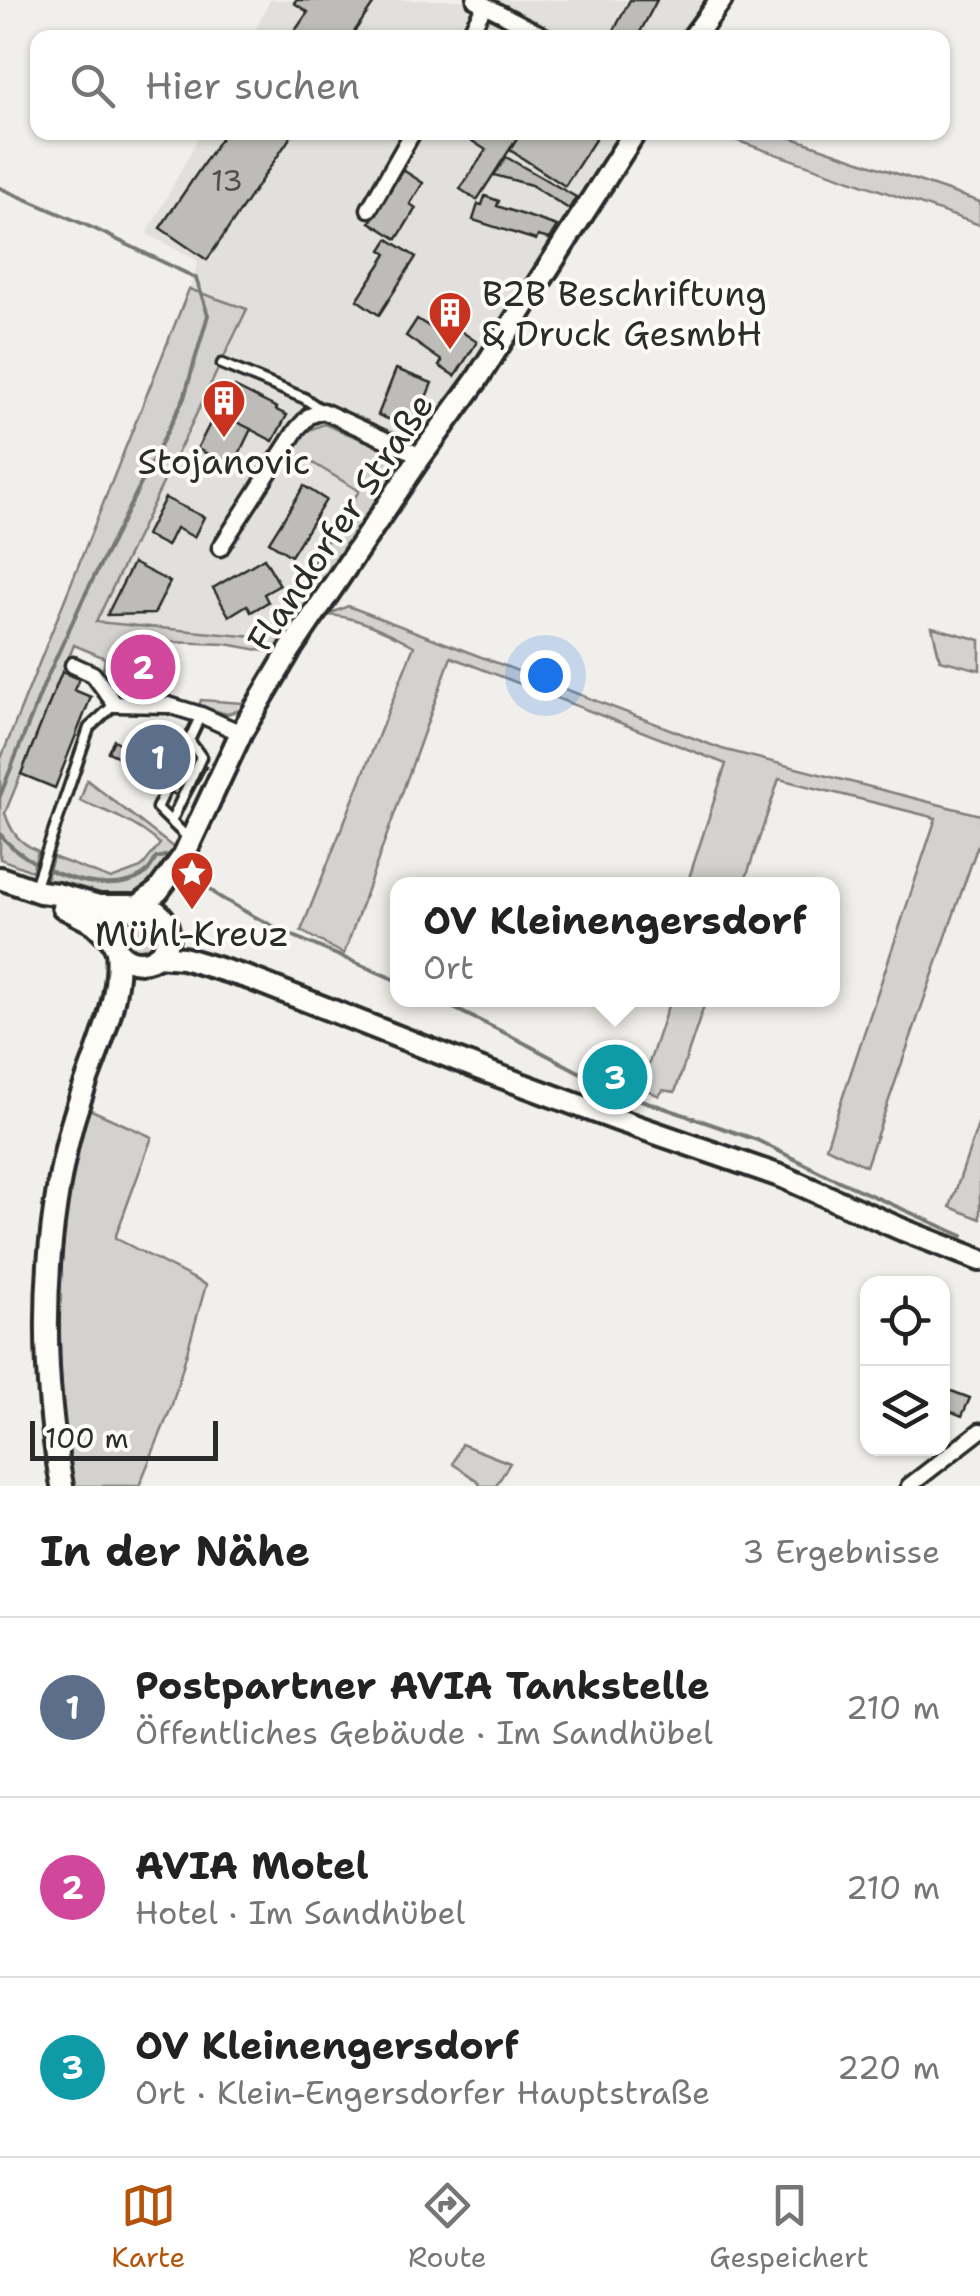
<!DOCTYPE html>
<html lang="de">
<head>
<meta charset="utf-8">
<style>
  body { margin:0; font-family:"Shantell Sans",sans-serif; background:#f2f2f2; color:#222 }
  .controls { position:absolute; right:30px; bottom:30px; display:grid; overflow:hidden; border-radius:20px; box-shadow:0 2px 8px #0004 }
  .controls button { width:90px; height:90px; display:grid; place-items:center; padding:0; border:0; border-bottom:2px solid #e0e0e0; background:#fff; color:#222; font:50px sans-serif }
  .scale { position:absolute; left:30px; bottom:25px; width:188px; box-sizing:border-box; padding-left:10px; border:5px solid #2b2b2b; border-top:0; font-size:28px; line-height:35px; white-space:nowrap; color:#2b2b2b; -webkit-text-stroke:8px #fdfcf7; paint-order:stroke }
  .you { position:absolute; left:545px; top:675px; width:35px; height:35px; margin:-25px; border:8px solid #fff; border-radius:50%; background:#1a73e8; box-shadow:0 0 0 15px #1a73e833 }
  .badge { display:grid; place-items:center; width:65px; height:65px; border-radius:50%; background:#b45309; color:#fff; font-size:32px; font-weight:700 }
  .pin { position:absolute; translate:-50% -50%; border:5px solid #fff; box-shadow:0 2px 10px #0006 }
  .popup { position:absolute; left:390px; top:877px; width:450px; height:130px; box-sizing:border-box; display:grid; place-content:center; border-radius:20px; background:#fff; filter:drop-shadow(0 2px 8px #0005); font-size:32px; white-space:nowrap; color:#767676 }
  .popup b { font-size:38px; color:#222 }
  .popup::after { content:''; position:absolute; left:50%; top:100%; margin-left:-20px; border:20px solid transparent; border-top-color:#fff }
  .list { margin:0; padding:0; list-style:none }
  h2 { display:flex; justify-content:space-between; align-items:center; height:130px; margin:0; padding:0 40px; font-size:42px }
  h2 small { font-size:32px; font-weight:400; color:#767676 }
  .list li { display:grid; grid-template-columns:65px 1fr auto; gap:30px; align-items:center; box-sizing:border-box; height:180px; padding:0 40px; border-top:2px solid #e0e0e0 }
  .list b { display:block; font-size:38px; white-space:nowrap }
  .list p { margin:0; font-size:32px; white-space:nowrap; color:#767676 }
  .list em { font-size:32px; font-style:normal; color:#767676 }
  .icon { flex:none; width:55px; height:55px; fill:none; stroke:currentColor; stroke-width:2; stroke-linecap:round; stroke-linejoin:round }
  .map { position:relative; flex:none; width:980px; height:1486px; overflow:hidden }
  .search { position:absolute; background:#fff; box-shadow:0 2px 8px #0004; left:30px; right:30px; top:30px; height:110px; display:flex; align-items:center; gap:25px; box-sizing:border-box; padding:0 35px; border-radius:20px; color:#767676; font-size:38px }
  .sheet { height:670px; background:#fff }
  nav { display:flex; justify-content:space-around; align-items:center; box-sizing:border-box; height:140px; border-top:2px solid #e0e0e0; background:#fff; font-size:28px; color:#767676 }
  nav a { display:grid; justify-items:center; gap:5px }
  nav .on { color:#b45309 }
  .map>svg:first-child { display:block }
  .built { fill:#e1e0dc }
  .green { fill:#d3d2cf; stroke:#7f7e7d; stroke-width:2.5 }
  .lines { fill:none; stroke-linecap:round; stroke-linejoin:round }
  .stream { stroke:#777775; stroke-width:4 }
  .building { fill:#bdbcb8; stroke:#2b2b2b; stroke-width:2.5 }
  .service-casing { stroke:#2b2b2b; stroke-width:15 }
  .minor-casing { stroke:#2b2b2b; stroke-width:21 }
  .secondary-casing { stroke:#2b2b2b; stroke-width:28 }
  .service { stroke:#fdfcf7; stroke-width:8 }
  .minor { stroke:#fdfcf7; stroke-width:14 }
  .secondary { stroke:#fdfcf7; stroke-width:20 }
  .labels { text-anchor:middle; dominant-baseline:central; stroke-width:8; stroke-linejoin:round; paint-order:stroke }
  .number-label { font-size:30px; fill:#504f4e }
  .poi-label { font-size:35px; fill:#2b2b2b; stroke:#fdfcf7 }
  .street-label { font-size:35px; fill:#2b2b2b; stroke:#fdfcf7 }
</style>
</head>
<body>
<div class="map">
<svg width="980" height="1486" viewBox="0 0 980 1486">
  <rect width="100%" height="100%" fill="#f0efeb"/>
  <filter id="ink" filterUnits="userSpaceOnUse"><feTurbulence type="fractalNoise" baseFrequency=".01" numOctaves="2"/><feDisplacementMap in="SourceGraphic" scale="20" xChannelSelector="R" yChannelSelector="G"/><feConvolveMatrix kernelMatrix="1 2 1 2 8 2 1 2 1" color-interpolation-filters="sRGB"/></filter>
  <g filter="url(#ink)">
    <g class="built">
      <polygon points="270,0 702,0 679,37 251,38"/>
      <polygon points="201,133 620,133 462,382 280,640 95,622 247,309 189,289 198,261 147,234"/>
    </g>
    <g class="green">
      <polygon points="715,133 778,133 980,202 980,225"/>
      <path d="M189,289l58,20 -151,313 169,16 94,-147 -51,-31 -6,6 -10,-6v-8l12,-20 20,-8 74,30 4,18 -158,237 -17,5 -28,-8 2,-6 42,3 32,-50 -49,-9 -58,-2 2,54h-41l-17,-9 -9,-17 2,-12 -31,-13 -69,168c6,19 14,30 33,38l-6,20 -32,-12v-98z"/>
      <path d="M348,606l374,143 258,66v24l-114,327 -40,-19 110,-329 -157,-39 -35,105h-57l39,-120 -275,-107 -107,297 -43,-23 113,-285c-25,-14 -58,-30 -87,-31z"/>
      <polygon points="932,627 980,640 980,670 940,660"/>
      <path d="M87,780l87,68c-6,24 -8,32 -30,44 -33,19 -58,4 -92,-5l-6,-6 7,-24 58,22 30,-11 19,-24c-23,-21 -51,-32 -80,-43z"/>
      <circle cx="140" cy="934" r="22"/>
      <polygon points="670,1000 706,1000 675,1092 663,1090 659,1096 641,1087"/>
      <path d="M89,1109l63,28 -37,101 91,47 -35,123 -32,78h-66c-15,-91 -18,-179 -7,-271 4,-36 14,-71 23,-106z"/>
      <polygon points="980,1119 980,1219 950,1207"/>
      <polygon points="461,1444 510,1463 496,1486 480,1486 478,1481 453,1464"/>
    </g>
    <g class="lines">
      <g class="stream">
        <polyline points="0,188 95,229 196,278 208,315 184,398 82,601 45,682 0,796"/>
        <path d="M0,834c24,33 104,66 142,42 7,-4 10,-11 14,-18l13,-3"/>
        <path d="M207,885c7,11 21,16 32,23 50,29 105,49 159,73"/>
        <polyline points="437,1000 511,1036 615,1091 757,1140 828,1176 963,1236"/>
      </g>
    </g>
    <g class="building">
      <polygon points="296,0 376,0 350,38 290,38 308,12 294,3"/>
      <polygon points="630,0 657,0 637,38 610,38"/>
      <polygon points="225,132 294,132 207,260 160,228"/>
      <polygon points="478,132 521,132 477,200 460,189 486,150 472,141"/>
      <polygon points="521,132 600,132 565,186 510,150"/>
      <polygon points="506,157 576,197 569,209 531,185 494,175"/>
      <polygon points="403,170 423,183 410,204 416,208 397,239 370,222"/>
      <polygon points="485,196 499,201 497,206 557,226 549,239 538,236 536,240 473,220 478,204 482,205"/>
      <polygon points="388,239 416,257 379,315 357,300 387,254 381,250"/>
      <polygon points="440,317 477,342 455,376 439,366 442,361 406,336 417,319 433,329"/>
      <polygon points="396,369 432,383 413,429 378,415"/>
      <polygon points="235,387 277,408 276,410 287,415 273,441 221,414"/>
      <polygon points="216,412 251,429 233,466 197,449"/>
      <polygon points="304,486 326,500 291,556 269,542"/>
      <polygon points="165,498 204,517 194,537 176,528 167,546 146,535"/>
      <polygon points="264,558 280,585 264,594 268,602 251,612 247,605 229,616 213,588"/>
      <polygon points="133,563 170,582 154,614 107,615"/>
      <polygon points="168,651 170,681 119,684 117,654"/>
      <polygon points="62,672 79,679 74,690 91,697 55,788 21,774"/>
      <polygon points="114,740 130,748 133,741 154,751 160,747 172,753 152,794 129,779 137,762 134,760 132,763 108,752"/>
      <polygon points="173,750 206,767 188,801 156,785"/>
      <polygon points="946,1389 970,1398 962,1416 942,1408 942,1397"/>
    </g>
    <g class="lines">
      <defs>
        <g id="service">
          <polyline points="222,364 304,398 323,411"/>
          <polyline points="171,822 201,757 189,740"/>
          <polyline points="188,838 157,808 201,715"/>
          <polyline points="34,889 89,728 115,704"/>
        </g>
        <g id="minor">
          <polyline points="475,0 548,38"/>
          <polyline points="467,38 485,5"/>
          <polyline points="369,209 413,132"/>
          <polyline points="220,548 297,429 309,416 323,411 421,456"/>
          <polyline points="73,665 93,674 115,704 168,705 201,715 241,733"/>
          <polyline points="909,1486 980,1431"/>
        </g>
        <g id="secondary">
          <polyline points="693,38 721,0"/>
          <polyline points="0,878 40,892 57,894 99,906 131,906"/>
          <polyline points="140,905 158,891 183,857 241,733 290,650 421,456 476,381 635,132"/>
          <circle cx="140" cy="934" r="28"/>
          <polyline points="63,907 94,923 111,939"/>
          <polyline points="157,956 183,958 249,978 480,1069 618,1120 783,1177 903,1230 980,1260"/>
          <path d="M62,1486c-22,-120 -21,-239 9,-358 14,-54 52,-121 46,-177"/>
        </g>
      </defs>
      <use href="#service" class="service-casing"/>
      <use href="#minor" class="minor-casing"/>
      <use href="#secondary" class="secondary-casing"/>
      <use href="#service" class="service"/>
      <use href="#minor" class="minor"/>
      <use href="#secondary" class="secondary"/>
    </g>
  </g>
  <defs>
    <symbol id="building-pin" viewBox="-11 -11 22 30"><path d="M0 17L-7.5 6A9.5 9.5 0 1 1 7.5 6Z" fill="#c8321e" stroke="#fdfcf7"/><path d="M-4-6H4V6H1V3H-1V6H-4ZM-2.5-4.3h1.7v1.8h-1.7ZM.8-4.3h1.7v1.8H.8ZM-2.5-1h1.7V.8h-1.7ZM.8-1h1.7V.8H.8Z" fill="#fff"/></symbol>
    <symbol id="sight-pin" viewBox="-11 -11 22 30"><path d="M0 17L-7.5 6A9.5 9.5 0 1 1 7.5 6Z" fill="#c8321e" stroke="#fdfcf7"/><path d="M0-6L1.8-2.2L6-1.7L2.9 1.2L3.7 5.4L0 3.3L-3.7 5.4L-2.9 1.2L-6-1.7L-1.8-2.2Z" fill="#fff"/></symbol>
  </defs>
  <g fill-rule="evenodd">
    <use href="#building-pin" x="425" y="288" width="50" height="68"/>
    <use href="#building-pin" x="199" y="376" width="50" height="68"/>
    <use href="#sight-pin" x="167" y="848" width="50" height="68"/>
  </g>
  <g class="labels">
    <g class="number-label">
      <text x="227" y="180">13</text>
    </g>
    <g class="poi-label">
      <text x="482" y="293" text-anchor="start">B2B Beschriftung<tspan x="482" dy="40">&amp; Druck GesmbH</tspan></text>
      <text x="224" y="461">Stojanovic</text>
      <text x="192" y="933">Mühl-Kreuz</text>
    </g>
    <g class="street-label">
      <text transform="translate(340 522) rotate(-56)">Flandorfer Straße</text>
    </g>
  </g>
</svg>
<div class="controls">
<button><svg class="icon" aria-label="locate" viewBox="0 0 24 24"><circle cx="12" cy="12" r="6"/><path d="M12 2v4M12 18v4M2 12h4M18 12h4"/></svg></button>
<button><svg class="icon" aria-label="layers" viewBox="0 0 24 24"><path d="M12 4l9 5-9 5-9-5zM3 14l9 5 9-5"/></svg></button>
</div>
<div class="scale">100 m</div>
<div class="you"></div>
<div class="pin badge" style="left:158px;top:757px;background:#5c6f8a">1</div>
<div class="pin badge" style="left:143px;top:667px;background:#d1479c">2</div>
<div class="pin badge" style="left:615px;top:1077px;background:#0f9aa8">3</div>
<div class="popup"><b>OV Kleinengersdorf</b>Ort</div>
<div class="search"><svg class="icon" aria-label="search" viewBox="0 0 24 24"><circle cx="10" cy="10" r="6"/><path d="M15 15l6 6"/></svg>Hier suchen</div>
</div>
<section class="sheet">
<h2>In der Nähe<small>3 Ergebnisse</small></h2>
<ul class="list">
<li><span class="badge" style="background:#5c6f8a">1</span><div><b>Postpartner AVIA Tankstelle</b><p>Öffentliches Gebäude · Im Sandhübel</p></div><em>210 m</em></li>
<li><span class="badge" style="background:#d1479c">2</span><div><b>AVIA Motel</b><p>Hotel · Im Sandhübel</p></div><em>210 m</em></li>
<li><span class="badge" style="background:#0f9aa8">3</span><div><b>OV Kleinengersdorf</b><p>Ort · Klein-Engersdorfer Hauptstraße</p></div><em>220 m</em></li>
</ul>
</section>
<nav>
<a class="on"><svg class="icon" aria-label="map" viewBox="0 0 24 24"><path d="M3 6l6-2 6 2 6-2v14l-6 2-6-2-6 2zM9 4v14M15 6v14"/></svg>Karte</a>
<a><svg class="icon" aria-label="directions" viewBox="0 0 24 24"><path d="M12 3l9 9-9 9-9-9zM9 14v-3h6M13 9l2 2-2 2"/></svg>Route</a>
<a><svg class="icon" aria-label="saved" viewBox="0 0 24 24"><path d="M7 4h10v16l-5-4-5 4z"/></svg>Gespeichert</a>
</nav>
</body>
</html>
